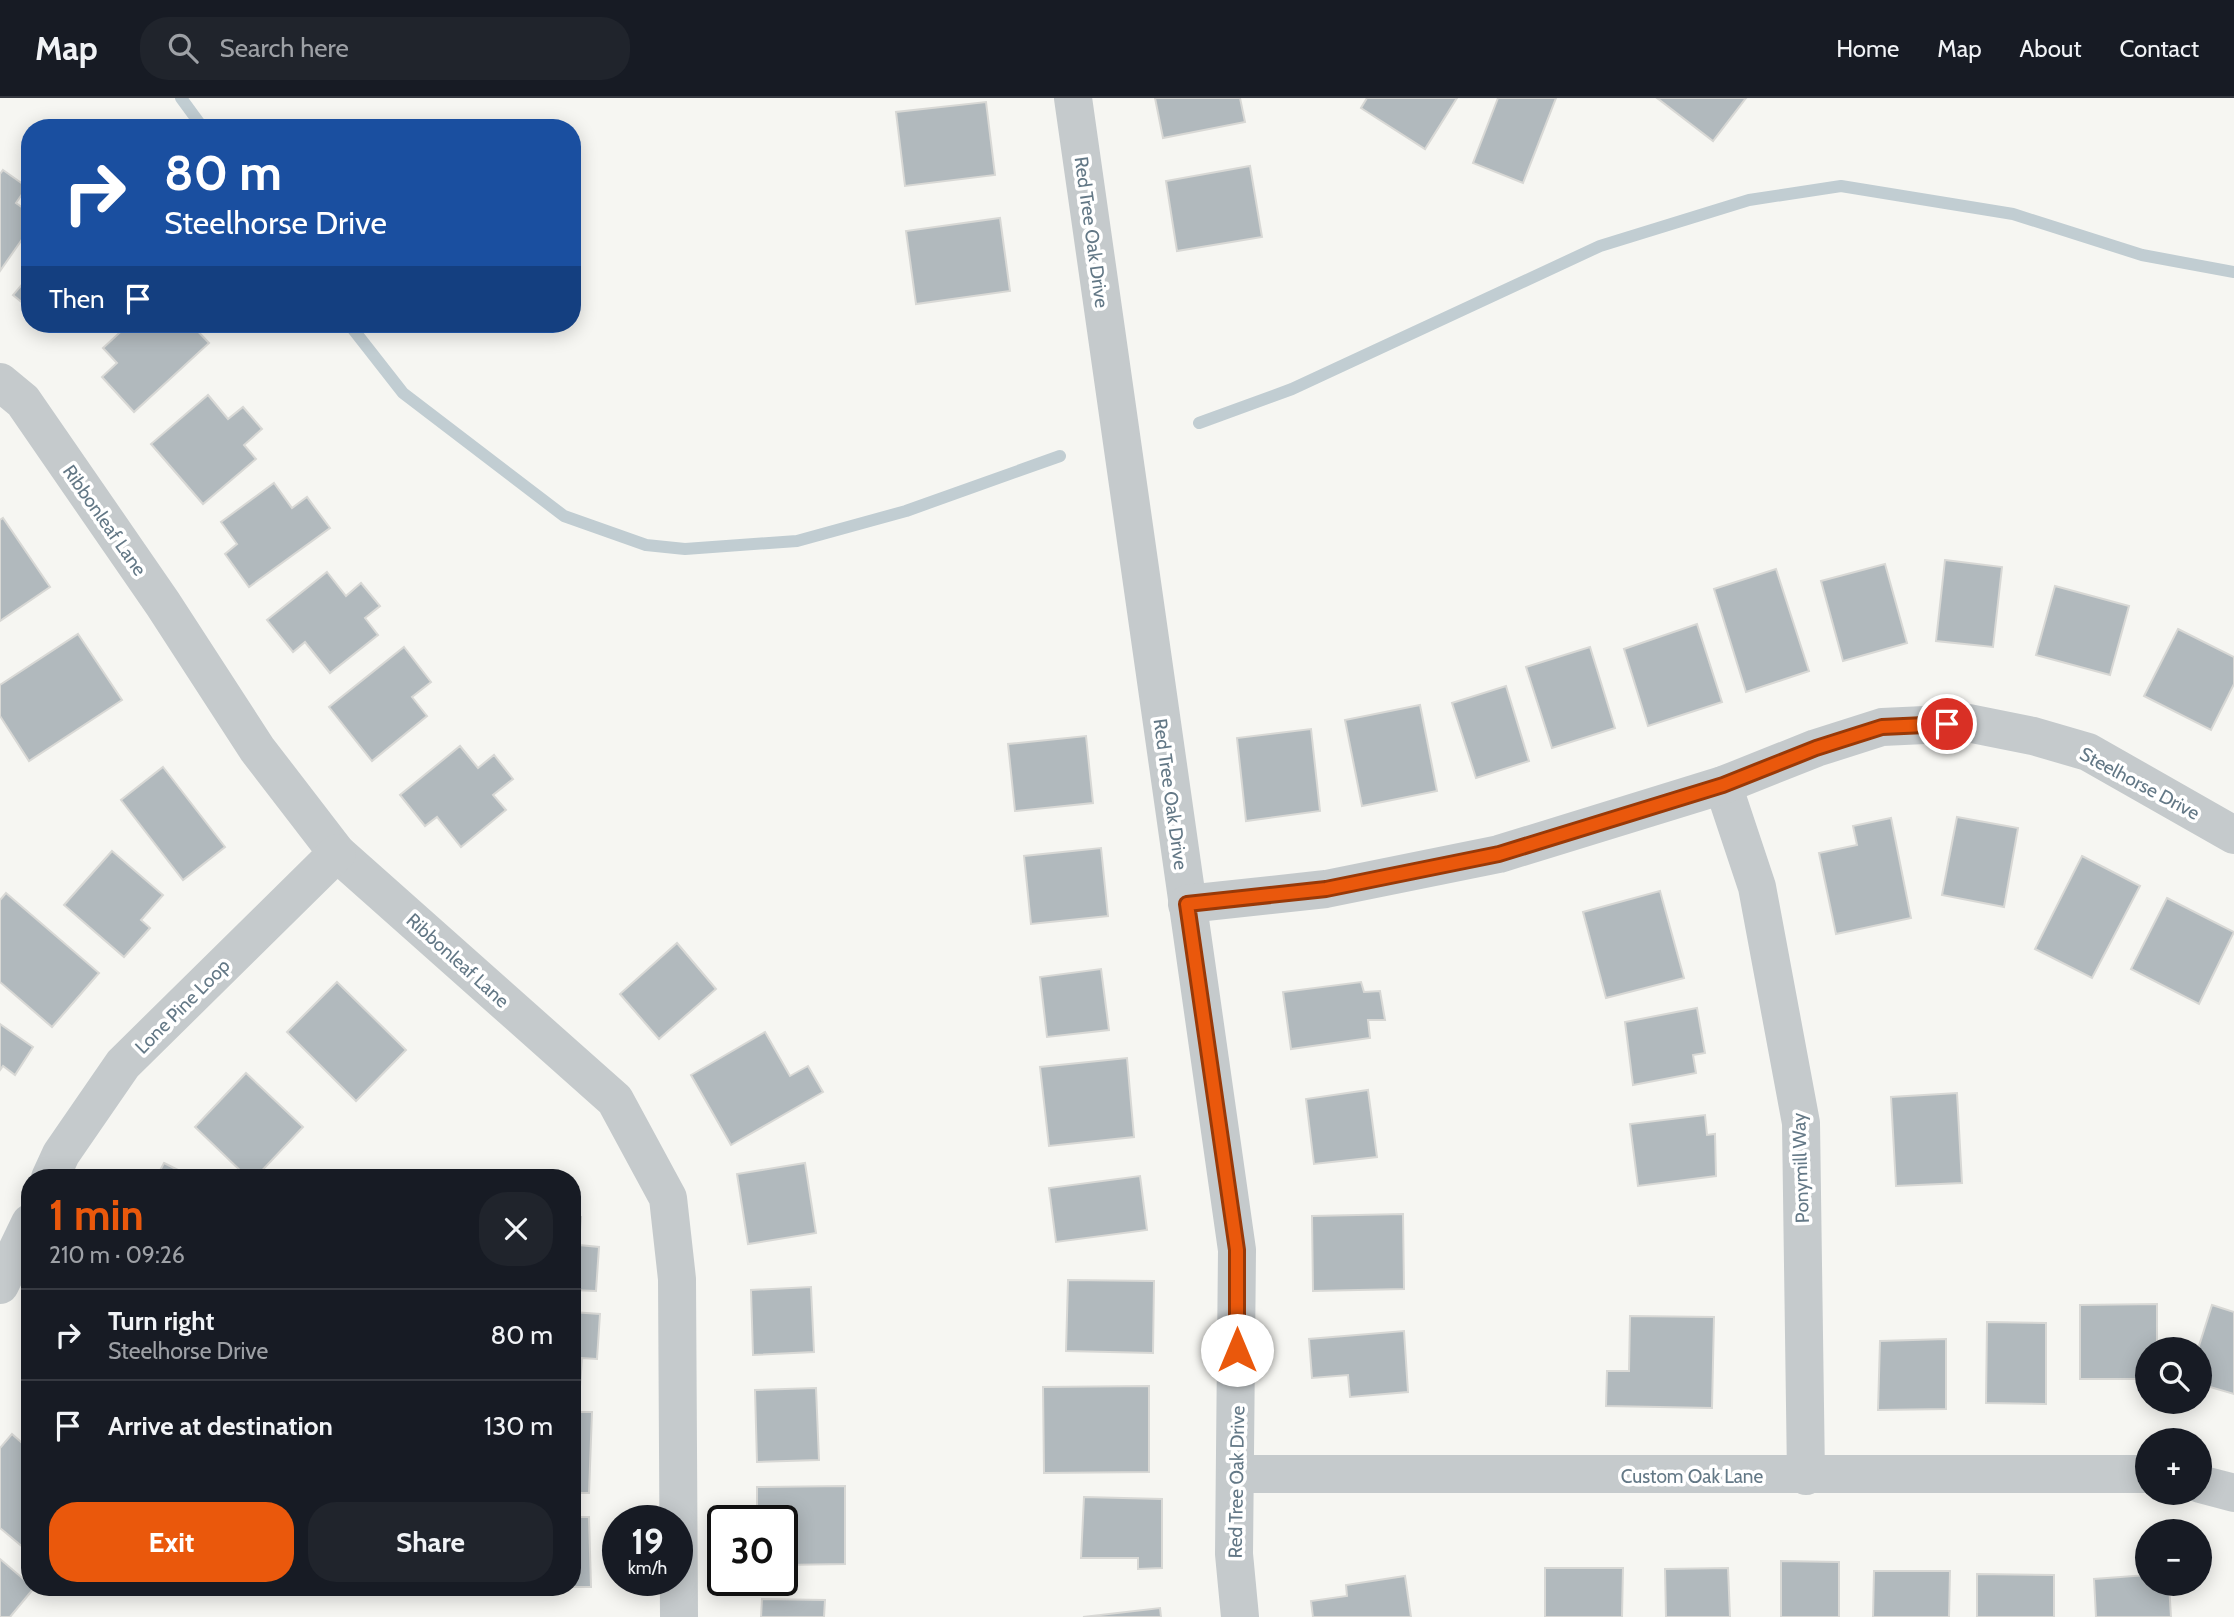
<!DOCTYPE html>
<html lang="en">
<head>
<meta charset="utf-8">
<style>
  body { margin:0; font-family:Cabin,sans-serif; background:#20242c; color:#f1f3f6; height:100vh; display:flex; flex-direction:column; font-size:26px; white-space:nowrap }
  * { box-sizing:border-box; margin:0 }
  p { font-size:23px; color:#9ea1a6 }
  .icon { flex:none; width:38px; height:38px; fill:none; stroke:currentColor; stroke-width:2; stroke-linecap:round; stroke-linejoin:round }
  .map { position:relative; flex:1; overflow:hidden }
  .drawer { position:absolute; left:21px; top:1071px; width:560px; height:427px; display:flex; flex-direction:column; background:#171b24; border-radius:28px; box-shadow:0 4px 18px #0003 }
  .drawer>* { flex:none }
  .guide { position:absolute; left:21px; top:21px; width:560px; height:214px; border-radius:28px; box-shadow:0 4px 18px #0003; background:#1a4fa0; color:#fff; overflow:hidden }
  .tools { position:absolute; left:2135px; top:1239px; display:grid; gap:14px }
  .tools a { display:grid; place-items:center; width:77px; height:77px; border-radius:50%; background:#171b24; box-shadow:0 4px 18px #0003; font-size:35px }
  .speed { position:absolute; left:602px; top:1407px; display:flex; gap:14px; font-size:35px; font-weight:700; text-align:center }
  .speed>* { display:grid; place-content:center; width:91px; height:91px; border-radius:50%; background:#171b24; box-shadow:0 4px 18px #0003; line-height:1 }
  .speed small { font-size:18px; font-weight:400 }
  .speed .limit { border:4px solid #111; border-radius:10px; background:#fff; color:#111 }
  .pin { position:absolute; display:grid; place-items:center; width:60px; height:60px; color:#fff; margin:-30px; border:4px solid #fff; border-radius:50%; box-shadow:0 2px 7px #0007 }
  .me { position:absolute; width:77px; margin:-38px; rotate:0deg; stroke-linejoin:round; filter:drop-shadow(0 0 5px #0008) }
  .turn { display:flex; align-items:center; gap:24px; height:147px; padding:0 28px; font-size:32px }
  .turn .icon { width:91px; height:91px; stroke-width:2.5 }
  .turn b { display:block; font-size:49px; line-height:60px }
  .then { display:flex; align-items:center; height:66px; padding:0 28px; background:#0003; gap:14px; font-size:26px }
  .round { display:grid; place-items:center; flex:none; width:74px; height:74px; border-radius:28px; background:#20242c }
  .overview { display:flex; align-items:center; justify-content:space-between; height:119px; padding:0 28px }
  h1 { font-size:42px; font-weight:700; line-height:52px; color:#ea580c }
  .primary-button { display:flex; gap:14px; margin-top:auto; padding:14px 28px }
  .primary-button a { flex:1; height:80px; border-radius:28px; background:#ea580c; color:#fff; font-size:28px; font-weight:700; line-height:80px; text-align:center }
  .primary-button a+a { background:#20242c; color:#f1f3f6 }
  ul { padding:0; list-style:none }
  li { display:flex; align-items:center; gap:21px; height:91px; padding:0 28px; border-top:2px solid #363941 }
  li div { flex:1 }
  li b { display:block; font-size:26px }
  li em { font-style:normal }
  header { display:flex; align-items:center; gap:42px; box-sizing:border-box; height:98px; padding:0 35px; background:#171b24; border-bottom:2px solid #363941 }
  header strong { font-size:33px }
  nav { display:flex; gap:38px; margin-inline-start:auto; font-size:24px }
  .search { width:490px; height:63px; background:#20242c; display:flex; align-items:center; gap:18px; box-sizing:border-box; padding:0 24px; border-radius:28px; color:#9ea1a6; font-size:26px }
  .map>svg:first-child { display:block }
</style>
</head>
<body>
<header>
<strong>Map</strong>
<div class="search"><svg class="icon" aria-label="search" viewBox="0 0 24 24"><circle cx="10" cy="10" r="6"/><path d="M15 15l6 6"/></svg>Search here</div>
<nav><a>Home</a><a>Map</a><a>About</a><a>Contact</a></nav>
</header>
<div class="map">
<svg width="2234" height="1519" viewBox="0 0 2234 1519">
  <rect width="100%" height="100%" fill="#f6f6f2"/>
  <g fill="none" stroke-linecap="round" stroke-linejoin="round">
    <g stroke="#c1cdd2" stroke-width="12">
      <path d="M181,0L203,30"/>
      <path d="M349,226L403,295L564,418L646,447L685,451L797,443L906,413L1060,358"/>
      <path d="M1199,325L1292,291L1600,148L1749,102L1841,88L2013,116L2142,157L2234,174"/>
    </g>
  </g>
  <g fill="#b1b9bd" stroke="#d8d8d5" stroke-width="2">
    <path d="M1155,0H1240L1245,24L1163,40Z"/>
    <path d="M1367,0H1457L1425,51L1361,10Z"/>
    <path d="M1498,0H1556L1523,85L1473,65Z"/>
    <path d="M1657,0H1746L1713,43Z"/>
    <path d="M986,4L995,77L905,88L896,14Z"/>
    <path d="M1250,68L1262,139L1177,153L1166,83Z"/>
    <path d="M3,72L27,89L16,105L30,115V130L0,173V76Z"/>
    <path d="M1000,120L1010,193L916,206L906,133Z"/>
    <path d="M30,177V211L13,197Z"/>
    <path d="M129,226H171L175,230L179,226H191L209,245L134,314L102,279L117,265L103,250Z"/>
    <path d="M208,297L228,321L243,309L262,331L244,347L256,361L203,406L151,346Z"/>
    <path d="M274,385L292,410L307,399L330,430L249,489L225,456L237,446L221,424Z"/>
    <path d="M3,420L50,489L0,523V422Z"/>
    <path d="M1945,462L2002,469L1993,549L1936,543Z"/>
    <path d="M1885,466L1907,545L1843,563L1821,483Z"/>
    <path d="M1776,471L1809,573L1746,594L1714,491Z"/>
    <path d="M327,474L346,498L361,485L380,508L365,520L378,537L330,575L305,544L293,554L267,522Z"/>
    <path d="M2055,488L2129,508L2110,577L2036,557Z"/>
    <path d="M1697,526L1722,604L1648,628L1624,551Z"/>
    <path d="M2178,531L2234,559V586L2211,632L2144,598Z"/>
    <path d="M78,536L122,602L29,663L0,618V587Z"/>
    <path d="M404,549L431,584L412,599L427,618L372,663L329,609Z"/>
    <path d="M1590,549L1615,630L1552,650L1526,569Z"/>
    <path d="M1506,588L1529,663L1476,680L1452,605Z"/>
    <path d="M1420,607L1437,693L1362,708L1345,622Z"/>
    <path d="M1311,631L1320,713L1246,723L1237,640Z"/>
    <path d="M1086,638L1093,705L1015,713L1008,646Z"/>
    <path d="M460,648L478,670L494,657L513,681L493,697L506,712L461,749L437,719L425,728L400,697Z"/>
    <path d="M163,669L225,749L183,782L121,702Z"/>
    <path d="M1957,719L2018,730L2004,809L1942,797Z"/>
    <path d="M1891,720L1911,820L1836,836L1819,755L1857,747L1853,728Z"/>
    <path d="M1101,750L1108,818L1031,826L1024,758Z"/>
    <path d="M112,753L163,797L141,822L150,830L124,859L64,807Z"/>
    <path d="M2082,758L2140,788L2092,880L2035,851Z"/>
    <path d="M1660,793L1684,880L1606,900L1583,814Z"/>
    <path d="M6,795L99,875L52,929L0,884V802Z"/>
    <path d="M2167,800L2234,834L2199,906L2131,871Z"/>
    <path d="M677,845L716,891L659,941L620,896Z"/>
    <path d="M1101,871L1109,932L1047,939L1040,879Z"/>
    <path d="M337,884L406,952L356,1003L287,934Z"/>
    <path d="M1361,884L1364,894L1380,893L1385,922H1368L1370,940L1291,951L1283,894Z"/>
    <path d="M1697,910L1705,955L1693,957L1696,975L1633,987L1625,924Z"/>
    <path d="M0,926L33,949L15,977L3,968L0,972Z"/>
    <path d="M765,934L790,978L808,968L823,994L731,1047L691,977Z"/>
    <path d="M1127,960L1134,1039L1049,1048L1040,969Z"/>
    <path d="M246,975L303,1029L255,1080H248L195,1029Z"/>
    <path d="M1368,992L1377,1059L1314,1066L1306,1001Z"/>
    <path d="M1957,995L1962,1085L1896,1088L1891,999Z"/>
    <path d="M1705,1017L1707,1037L1715,1036L1716,1078L1638,1088L1630,1026Z"/>
    <path d="M164,1065L194,1080H156Z"/>
    <path d="M805,1065L816,1135L748,1146L737,1076Z"/>
    <path d="M1140,1078L1147,1132L1056,1144L1049,1090Z"/>
    <path d="M1403,1116L1404,1191L1313,1193L1312,1118Z"/>
    <path d="M572,1119H581L579,1147L599,1149L596,1193L572,1192Z"/>
    <path d="M1068,1182L1154,1183L1153,1255L1066,1253Z"/>
    <path d="M811,1189L814,1254L753,1257L751,1192Z"/>
    <path d="M2157,1206V1251H2147V1281H2080V1207Z"/>
    <path d="M2212,1207L2234,1214V1296L2200,1286L2198,1251Z"/>
    <path d="M572,1214L600,1216L597,1261L582,1260L580,1289H572Z"/>
    <path d="M1630,1218L1714,1219L1712,1310L1606,1308L1607,1273H1629Z"/>
    <path d="M1987,1224L2046,1225V1306L1986,1305Z"/>
    <path d="M1404,1233L1408,1294L1350,1299L1348,1277L1312,1280L1309,1241Z"/>
    <path d="M1946,1241V1311L1878,1312L1880,1243Z"/>
    <path d="M1149,1288V1374L1044,1375L1043,1289Z"/>
    <path d="M816,1290L819,1362L757,1364L755,1292Z"/>
    <path d="M572,1314H592L589,1395H572Z"/>
    <path d="M12,1336L30,1352V1455L0,1430V1350Z"/>
    <path d="M845,1388V1466L782,1467V1423H757V1389Z"/>
    <path d="M1084,1399L1162,1401V1470L1138,1471V1460H1081Z"/>
    <path d="M572,1419H589L591,1489H572Z"/>
    <path d="M0,1461L34,1490L10,1519H0Z"/>
    <path d="M1781,1463L1839,1464V1519H1781Z"/>
    <path d="M1545,1470H1623L1622,1519H1545Z"/>
    <path d="M1728,1470L1730,1519H1666L1665,1471Z"/>
    <path d="M1874,1473H1950L1949,1519H1873Z"/>
    <path d="M1977,1476L2054,1477V1519H1977Z"/>
    <path d="M2147,1477V1486H2169L2171,1519H2096L2094,1481Z"/>
    <path d="M1405,1478L1411,1519H1313L1311,1503L1347,1498L1346,1487Z"/>
    <path d="M762,1501L825,1502L824,1519H761Z"/>
    <path d="M1160,1510L1161,1519H1083Z"/>
  </g>
  <g fill="none" stroke-linecap="round" stroke-linejoin="round">
    <g stroke="#c5cacc" stroke-width="38">
      <path d="M1073,0L1237,1152L1234,1456L1240,1519"/>
      <path d="M0,284L23,303L163,506L257,651L337,755L615,1002L668,1100L677,1181L679,1519"/>
      <path d="M1723,687L1757,789L1801,1025L1806,1378"/>
      <path d="M1187,806L1326,791L1499,756L1723,687L1816,650L1882,629L1968,625L2033,638L2088,654L2234,737"/>
      <path d="M50,1080L61,1056L123,966L337,755"/>
      <path d="M0,1187L30,1125"/>
      <path d="M1237,1376H2147"/>
      <path d="M2200,1386L2234,1395"/>
    </g>
  </g>
  <g fill="none" stroke-linecap="round" stroke-linejoin="round">
    <defs>
      <path id="route" d="M1237,1252V1152L1187,806L1326,791L1499,756L1723,687L1816,650L1882,629L1947,626"/>
    </defs>
    <use href="#route" stroke="#983908" stroke-width="18"/>
    <use href="#route" stroke="#ea580c" stroke-width="12"/>
  </g>
  <g text-anchor="middle" stroke-width="7" stroke-linejoin="round" paint-order="stroke">
    <g font-size="19" fill="#637886" stroke="#fff">
      <text transform="translate(1092 134) rotate(82)" y="7">Red Tree Oak Drive</text>
      <text transform="translate(105 422) rotate(55)" y="7">Ribbonleaf Lane</text>
      <text transform="translate(2140 685) rotate(28)" y="7">Steelhorse Drive</text>
      <text transform="translate(1171 696) rotate(82)" y="7">Red Tree Oak Drive</text>
      <text transform="translate(458 862) rotate(42)" y="7">Ribbonleaf Lane</text>
      <text transform="translate(182 908) rotate(-45)" y="7">Lone Pine Loop</text>
      <text transform="translate(1800 1070) rotate(-92)" y="7">Ponymill Way</text>
      <text x="1692" y="1385">Custom Oak Lane</text>
      <text transform="translate(1236 1384) rotate(-89)" y="7">Red Tree Oak Drive</text>
    </g>
  </g>
</svg>
<div class="tools">
<a><svg class="icon" aria-label="search" viewBox="0 0 24 24"><circle cx="10" cy="10" r="6"/><path d="M15 15l6 6"/></svg></a>
<a>+</a>
<a>−</a>
</div>
<div class="speed"><div>19<small>km/h</small></div><div class="limit">30</div></div>
<div class="pin" style="left:1947px;top:626px;background:#d93025"><svg class="icon" aria-label="arrive" viewBox="0 0 24 24"><path d="M6 21V4h12l-3 4 3 4H6"/></svg></div>
<svg class="me" style="left:1237px;top:1252px" viewBox="-20 -20 40 40"><circle r="19" fill="#fff"/><path d="M0-13L10 11 0 6-10 11z" fill="#ea580c"/></svg>
<div class="guide">
<div class="turn"><svg class="icon" aria-label="right" viewBox="0 0 24 24"><path d="M7 20v-9h11M14 6l5 5-5 5"/></svg><div><b>80 m</b>Steelhorse Drive</div></div>
<div class="then">Then<svg class="icon" aria-label="arrive" viewBox="0 0 24 24"><path d="M6 21V4h12l-3 4 3 4H6"/></svg></div>
</div>
<section class="drawer">
<div class="overview"><div><h1>1 min</h1><p>210 m · 09:26</p></div><a class="round"><svg class="icon" aria-label="close" viewBox="0 0 24 24"><path d="M6 6l12 12M18 6L6 18"/></svg></a></div>
<ul>
<li><svg class="icon" aria-label="right" viewBox="0 0 24 24"><path d="M7 20v-9h11M14 6l5 5-5 5"/></svg><div><b>Turn right</b><p>Steelhorse Drive</p></div><em>80 m</em></li>
<li><svg class="icon" aria-label="arrive" viewBox="0 0 24 24"><path d="M6 21V4h12l-3 4 3 4H6"/></svg><div><b>Arrive at destination</b></div><em>130 m</em></li>
</ul>
<div class="primary-button"><a>Exit</a><a>Share</a></div>
</section>
</div>
</body>
</html>
